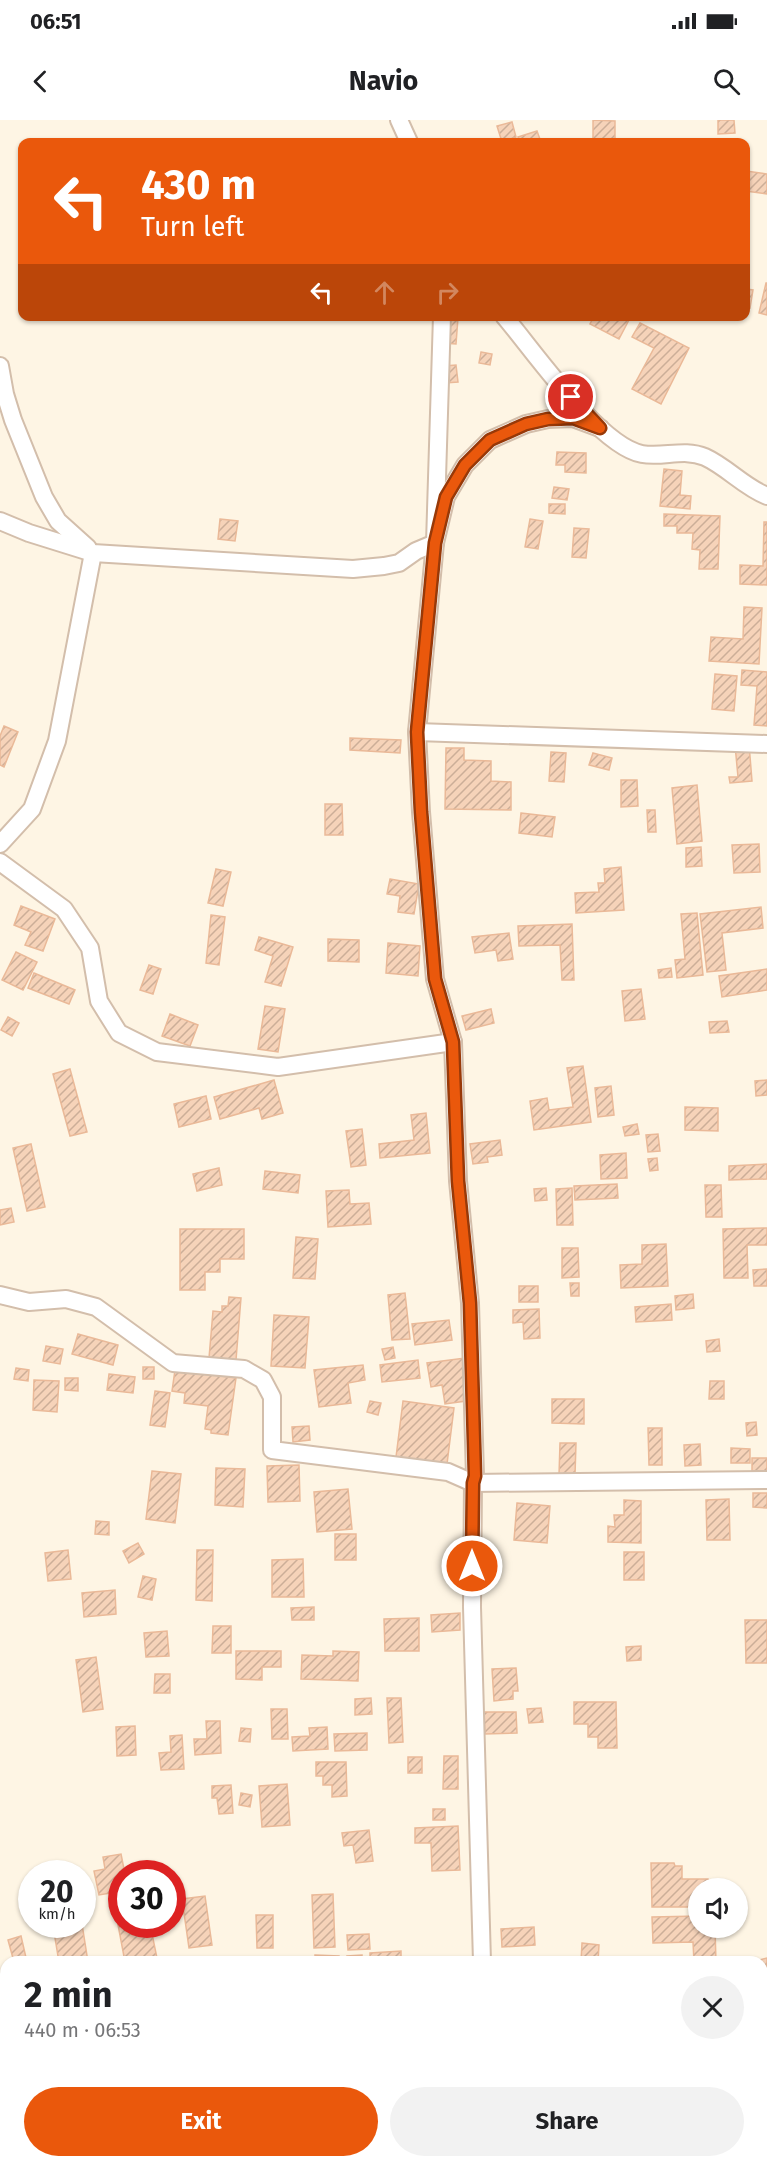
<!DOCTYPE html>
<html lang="en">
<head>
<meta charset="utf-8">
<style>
  body { margin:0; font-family:"Fira Sans",sans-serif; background:#f2f2f2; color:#202124; height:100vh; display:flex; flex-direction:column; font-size:22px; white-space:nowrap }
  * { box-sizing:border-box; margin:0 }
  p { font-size:20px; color:#757577 }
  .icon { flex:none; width:33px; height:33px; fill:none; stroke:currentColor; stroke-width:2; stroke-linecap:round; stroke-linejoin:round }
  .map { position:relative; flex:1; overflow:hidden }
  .side { position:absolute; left:0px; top:1836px; width:768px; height:212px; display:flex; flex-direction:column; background:#fff; border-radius:18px 18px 0 0; box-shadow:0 2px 4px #0004 }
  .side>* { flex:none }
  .hud { position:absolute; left:18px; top:18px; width:732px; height:183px; border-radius:12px; box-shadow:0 2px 4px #0004; background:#ea580c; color:#fff; overflow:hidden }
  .controls { position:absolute; left:688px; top:1758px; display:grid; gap:12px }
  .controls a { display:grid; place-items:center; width:60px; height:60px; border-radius:50%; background:#fff; box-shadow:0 2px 4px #0004; font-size:30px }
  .speed { position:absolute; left:18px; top:1740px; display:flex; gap:12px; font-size:30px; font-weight:700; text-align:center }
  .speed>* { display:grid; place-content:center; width:78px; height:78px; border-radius:50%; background:#fff; box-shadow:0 2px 4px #0004; line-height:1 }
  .speed small { font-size:15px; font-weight:400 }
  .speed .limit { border:9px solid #d22; background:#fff; color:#111 }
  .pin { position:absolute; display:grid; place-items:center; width:51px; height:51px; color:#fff; margin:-26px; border:3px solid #fff; border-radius:50%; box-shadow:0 2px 6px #0007 }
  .me { position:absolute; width:66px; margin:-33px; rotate:0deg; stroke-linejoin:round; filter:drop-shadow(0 0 4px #0008) }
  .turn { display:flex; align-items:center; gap:21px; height:126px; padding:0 24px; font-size:27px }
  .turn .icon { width:78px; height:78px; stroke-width:2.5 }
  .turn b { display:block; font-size:42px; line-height:51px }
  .lanes { display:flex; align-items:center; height:57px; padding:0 24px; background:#0003; justify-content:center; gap:30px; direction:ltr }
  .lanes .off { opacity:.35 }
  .round { display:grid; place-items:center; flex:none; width:63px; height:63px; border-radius:32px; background:#f2f2f2 }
  .head { display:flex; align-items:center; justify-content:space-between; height:102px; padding:0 24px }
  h1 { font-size:36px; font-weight:700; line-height:45px }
  .button { display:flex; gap:12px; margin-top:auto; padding:12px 24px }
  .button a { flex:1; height:69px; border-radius:36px; background:#ea580c; color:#fff; font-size:24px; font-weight:700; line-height:69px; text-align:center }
  .button a+a { background:#f2f2f2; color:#202124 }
  .status { display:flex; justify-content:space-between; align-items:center; height:42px; padding:0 30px; background:#fff; direction:ltr }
  .status svg { height:16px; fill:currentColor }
  header { display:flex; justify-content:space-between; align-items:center; height:78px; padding:0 24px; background:#fff; font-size:27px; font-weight:700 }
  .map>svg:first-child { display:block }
</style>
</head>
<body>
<div class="status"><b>06:51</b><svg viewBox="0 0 49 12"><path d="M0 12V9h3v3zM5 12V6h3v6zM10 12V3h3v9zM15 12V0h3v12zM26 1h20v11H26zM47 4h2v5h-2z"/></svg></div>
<header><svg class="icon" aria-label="back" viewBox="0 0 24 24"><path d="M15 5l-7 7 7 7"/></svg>Navio<svg class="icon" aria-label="search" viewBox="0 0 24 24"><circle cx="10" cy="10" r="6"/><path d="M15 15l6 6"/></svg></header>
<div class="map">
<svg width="767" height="2047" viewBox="0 0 767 2047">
  <defs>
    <pattern id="building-hatch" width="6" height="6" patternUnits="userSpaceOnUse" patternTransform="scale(1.5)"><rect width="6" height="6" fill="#f6d3b9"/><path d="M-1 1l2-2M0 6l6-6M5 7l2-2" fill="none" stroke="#ccae98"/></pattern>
  </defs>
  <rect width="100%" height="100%" fill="#fef5e4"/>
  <g fill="url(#building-hatch)" stroke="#eab998" stroke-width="1.5">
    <path d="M593,0L615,1V22H593Z"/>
    <path d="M718,0H734L735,13L718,14Z"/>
    <path d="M512,2L516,17L502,22L497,6Z"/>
    <path d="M537,11L541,22H520L518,17Z"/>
    <path d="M746,51L767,54V74L746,71Z"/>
    <path d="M766,163H767V195L759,193Z"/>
    <path d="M746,169L753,170L750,188L746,187Z"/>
    <path d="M594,196H631L619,219L590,204Z"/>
    <path d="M443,197L458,198L456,224L442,223Z"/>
    <path d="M640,203L689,228L661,284L632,269L654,228L632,217Z"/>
    <path d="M481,232L492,234L490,245L479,243Z"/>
    <path d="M456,245L458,262L445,263L444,246Z"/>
    <path d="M557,332L586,333V353L565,352V345H556Z"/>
    <path d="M664,349L682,351L680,375L691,376L690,389L660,386Z"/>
    <path d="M554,367L569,369L567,380L552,378Z"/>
    <path d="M549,384H565V394L549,393Z"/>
    <path d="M664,394L720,396L718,449H699L700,430L692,429L693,413H677V406H664Z"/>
    <path d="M220,399L238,401L235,421L218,419Z"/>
    <path d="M530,399L543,401L538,429L525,427Z"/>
    <path d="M764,402H767V465L740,464V445L763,446Z"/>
    <path d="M574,408L589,409L586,438L572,437Z"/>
    <path d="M744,487L762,488L759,544L709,541L711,517L743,519Z"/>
    <path d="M742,550L767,552V606L754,605L757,566L741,565Z"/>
    <path d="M715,554L737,556L734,591L712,589Z"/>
    <path d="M4,606L18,612L4,647L0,645V616Z"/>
    <path d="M350,618L401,620L400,633L350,630Z"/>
    <path d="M749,624L752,661L730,663L729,657H738L735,625Z"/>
    <path d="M446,628H464V640L491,641V661L511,662V690L445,689Z"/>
    <path d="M551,632L566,633L564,662L549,661Z"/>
    <path d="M593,633L612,638L609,650L589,645Z"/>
    <path d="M621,660H637L638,686L621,687Z"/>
    <path d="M697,665L702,721L677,724L672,668Z"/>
    <path d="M325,684H342L343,715H325Z"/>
    <path d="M647,690H655L656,712H648Z"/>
    <path d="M521,693L555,697L552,717L519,713Z"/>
    <path d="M759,724L760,752L734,753L732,725Z"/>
    <path d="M701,727L702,746L686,747V728Z"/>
    <path d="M621,747L624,790L576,793L575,773L599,772L598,763H605L604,749Z"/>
    <path d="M216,749L231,752L223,786L208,783Z"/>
    <path d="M390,759L419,764L414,794L398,792L400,776L387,774Z"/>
    <path d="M21,786L55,799L43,831L25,825L31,812L14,805Z"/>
    <path d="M761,787L763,808L722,813L726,850L707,852L700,794Z"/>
    <path d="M697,793L703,855L677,858L675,840L685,839L681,794Z"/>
    <path d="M211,795L225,797L219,845L206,843Z"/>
    <path d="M572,804L574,860H562L560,825L519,826L518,806Z"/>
    <path d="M509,813L513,839L498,841L496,830L475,833L472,817Z"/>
    <path d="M259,817L293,827L281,866L265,862L273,836L255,830Z"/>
    <path d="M328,819L359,820V842L328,841Z"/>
    <path d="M388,823L420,826L418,856L386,853Z"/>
    <path d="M16,832L37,842L23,870L2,860Z"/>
    <path d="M149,845L161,849L153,874L140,870Z"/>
    <path d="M671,848L672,857L659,858L658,850Z"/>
    <path d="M767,849V870L722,877L719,856Z"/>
    <path d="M34,853L75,870L69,884L28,868Z"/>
    <path d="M641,869L645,899L625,901L622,871Z"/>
    <path d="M265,886L285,889L278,932L258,929Z"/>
    <path d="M491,889L494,903L466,910L462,896Z"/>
    <path d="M170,894L198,905L190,926L162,916Z"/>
    <path d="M8,897L19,903L12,916L1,910Z"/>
    <path d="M727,901L729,912L710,913L709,902Z"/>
    <path d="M583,946L591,1002L534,1010L530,981L547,978L549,990L573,987L567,948Z"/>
    <path d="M70,949L87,1012L70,1016L53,954Z"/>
    <path d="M274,960L283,993L262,999L259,988L220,999L214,977Z"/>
    <path d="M767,960V975L756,976L755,961Z"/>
    <path d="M611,966L614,995L598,997L595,968Z"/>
    <path d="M206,976L211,999L179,1007L174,984Z"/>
    <path d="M685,987L718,988V1011L685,1010Z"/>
    <path d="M426,993L430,1033L380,1038L379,1024L414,1020L411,995Z"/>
    <path d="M637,1004L639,1014L625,1016L623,1007Z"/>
    <path d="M362,1009L366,1045L351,1047L346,1011Z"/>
    <path d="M658,1014L660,1031L648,1032L646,1015Z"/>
    <path d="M500,1020L502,1035L487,1037L488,1042L473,1044L470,1024Z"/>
    <path d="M31,1024L45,1087L27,1091L13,1028Z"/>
    <path d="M626,1033L627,1058L601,1059L600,1035Z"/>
    <path d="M657,1038L658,1050L650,1051L648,1039Z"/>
    <path d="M767,1044V1059L729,1060V1046Z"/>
    <path d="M219,1048L222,1065L197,1071L193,1054Z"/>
    <path d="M265,1051L300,1055L298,1073L263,1069Z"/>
    <path d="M617,1064L618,1078L575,1080L574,1066Z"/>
    <path d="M705,1065H721L722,1097H706Z"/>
    <path d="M546,1068L547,1080L535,1081L534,1069Z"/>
    <path d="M572,1068L573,1105H557L556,1069Z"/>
    <path d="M349,1070L350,1084L369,1083L371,1104L328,1107L326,1071Z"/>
    <path d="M11,1088L14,1102L0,1105V1090Z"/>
    <path d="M767,1108V1125H747L748,1158H724L723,1109Z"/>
    <path d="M180,1109H244V1139H220V1152H205V1170H180Z"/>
    <path d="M296,1117L318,1119L315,1159L293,1158Z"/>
    <path d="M666,1124L668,1166L621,1168L620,1145L642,1144V1125Z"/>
    <path d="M562,1128H578L579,1157L562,1158Z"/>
    <path d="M767,1149V1166H754L753,1150Z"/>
    <path d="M570,1163H579V1176H571Z"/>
    <rect x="519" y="1166" width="19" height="16"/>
    <path d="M405,1173L410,1219L392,1220L388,1175Z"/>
    <path d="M693,1174L694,1188L676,1190L675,1176Z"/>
    <path d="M229,1177L241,1178L236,1240L209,1238L213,1191L222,1192V1186H228Z"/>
    <path d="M671,1184L672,1200L636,1202L635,1187Z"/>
    <path d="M539,1189L540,1218L524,1219L523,1202L513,1203V1190Z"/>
    <path d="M274,1195L309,1197L305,1248L271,1246Z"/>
    <path d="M449,1200L452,1220L415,1225L412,1204Z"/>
    <path d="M78,1214L118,1225L113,1245L72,1234Z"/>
    <path d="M719,1219L720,1231L707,1232L706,1221Z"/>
    <path d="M46,1226L63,1229L60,1244L43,1241Z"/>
    <path d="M393,1227L395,1238L385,1240L382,1229Z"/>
    <path d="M465,1238L468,1262L464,1263L466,1281L445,1284L442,1265L431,1267L427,1243Z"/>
    <path d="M418,1240L420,1258L382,1262L380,1245Z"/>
    <path d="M363,1245L365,1260L348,1263L351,1283L319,1287L314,1250Z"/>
    <rect x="143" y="1247" width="11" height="12"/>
    <path d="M16,1248L29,1250L28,1261L14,1259Z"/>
    <path d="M175,1250L236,1258L228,1315L211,1313V1310L205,1309L208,1286L184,1283L185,1273L172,1271Z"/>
    <path d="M109,1254L135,1257L133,1273L107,1270Z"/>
    <path d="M65,1258H78V1271L65,1270Z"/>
    <path d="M34,1260L59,1261L57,1292L33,1290Z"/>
    <path d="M710,1261H724V1279H709Z"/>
    <path d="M155,1271L170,1273L165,1307L150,1305Z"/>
    <path d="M552,1279H584V1304L552,1303Z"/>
    <path d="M370,1281L381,1283L378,1295L367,1292Z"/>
    <path d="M403,1281L454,1288L447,1344L396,1337Z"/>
    <path d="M756,1302L757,1315L747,1316L746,1303Z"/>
    <path d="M309,1306L310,1320L293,1322L292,1307Z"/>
    <path d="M648,1308H662V1345H649Z"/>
    <path d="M560,1323H576L575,1355H559Z"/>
    <path d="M700,1324L701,1345L685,1346L684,1325Z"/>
    <path d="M731,1328L750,1329V1343H731Z"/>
    <rect x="752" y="1338" width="15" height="13"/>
    <path d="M299,1345L300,1381L268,1382L267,1346Z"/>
    <path d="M216,1348L245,1349L243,1387L215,1385Z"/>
    <path d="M152,1351L181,1354L175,1403L146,1399Z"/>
    <path d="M348,1369L352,1409L317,1412L314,1372Z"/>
    <path d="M753,1373H767V1388L753,1387Z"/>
    <path d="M729,1379L730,1420H707L706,1380Z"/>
    <path d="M624,1380L641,1381V1423L608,1422V1406L615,1407L614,1395H624Z"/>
    <path d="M517,1383L550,1386L547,1423L514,1420Z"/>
    <path d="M96,1401L109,1402V1415L95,1414Z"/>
    <rect x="335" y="1414" width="21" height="26"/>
    <path d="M138,1423L144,1434L129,1443L123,1431Z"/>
    <path d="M68,1430L71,1459L48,1461L45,1433Z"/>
    <path d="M197,1430H213L212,1481L196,1480Z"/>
    <rect x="624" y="1432" width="20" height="28"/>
    <path d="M303,1439L304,1477H272V1440Z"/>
    <path d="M143,1456L156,1459L152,1480L138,1477Z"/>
    <path d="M115,1470L116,1494L84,1497L82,1473Z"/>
    <path d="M314,1487V1500H292L291,1488Z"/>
    <path d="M460,1493V1510L432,1512L431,1495Z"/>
    <path d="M419,1498V1531H385L384,1499Z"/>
    <path d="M745,1500H767V1543H746Z"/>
    <path d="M213,1506H231V1533H212Z"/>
    <path d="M167,1511L169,1536L146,1537L144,1513Z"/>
    <path d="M641,1526V1540L627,1541L626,1527Z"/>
    <path d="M236,1531H281V1547H262V1560L236,1559Z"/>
    <path d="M333,1531L359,1532L358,1561L301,1559L302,1535L333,1536Z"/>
    <path d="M96,1537L103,1589L83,1592L76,1540Z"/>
    <path d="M516,1548L518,1571H513V1579L494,1581L492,1549Z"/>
    <path d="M155,1554H170V1573H154Z"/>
    <path d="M371,1578L372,1594L355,1595V1579Z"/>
    <path d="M387,1578H401L403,1622L389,1623Z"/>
    <path d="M574,1582H616L617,1628H598V1617H588V1604H574Z"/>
    <path d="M541,1588L543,1602L529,1603L527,1589Z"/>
    <path d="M271,1589H287L288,1619H272Z"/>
    <path d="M484,1592H516L517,1613L485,1614Z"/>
    <path d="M206,1601H220L221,1633L195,1635L194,1619H207Z"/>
    <path d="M135,1606L136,1635L117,1636L116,1607Z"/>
    <path d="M327,1607L328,1629L293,1631L292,1617L310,1616L309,1608Z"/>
    <path d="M241,1608L251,1609L250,1622L239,1621Z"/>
    <path d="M367,1613V1630L335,1631L334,1614Z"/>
    <path d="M182,1615L184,1649L161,1650L159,1633L171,1632L170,1616Z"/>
    <path d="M444,1636H458V1669H443Z"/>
    <rect x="408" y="1637" width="14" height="16"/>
    <path d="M316,1642H346L347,1676L332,1677V1665H323V1656H316Z"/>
    <path d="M287,1664L290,1705L262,1707L259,1666Z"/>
    <path d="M231,1665L233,1693L219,1694L217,1678H212V1666Z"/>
    <path d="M241,1673L252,1675L250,1687L239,1685Z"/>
    <rect x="433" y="1689" width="12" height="11"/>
    <path d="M458,1706L460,1750L432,1751L431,1723H415V1708Z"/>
    <path d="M369,1710L373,1741L356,1743L353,1725L344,1726L342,1713Z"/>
    <path d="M121,1734L125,1754H122V1771L99,1775L94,1751L105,1749L103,1737Z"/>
    <path d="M62,1742L65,1754H35L34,1749Z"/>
    <path d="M651,1743H674L675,1746H682V1759H708L709,1768H699V1787H652Z"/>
    <path d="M333,1774L335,1827L314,1828L312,1775Z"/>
    <path d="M205,1776L212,1825L189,1828L182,1779Z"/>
    <path d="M122,1788V1804H150L157,1838L125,1842L115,1789Z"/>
    <path d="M256,1795H273V1828H257Z"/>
    <path d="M699,1796V1808H715L716,1842H694L693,1822L653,1823L652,1797Z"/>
    <path d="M61,1804H82L88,1842H59L53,1806Z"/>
    <path d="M534,1807L535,1825L502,1827L501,1809Z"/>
    <path d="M369,1814L370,1829L348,1830L347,1815Z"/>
    <path d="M21,1816L27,1842H14L8,1820Z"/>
    <path d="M582,1823L599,1825L598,1842H581Z"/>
    <path d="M401,1831V1842H370V1833Z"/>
    <path d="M315,1835L339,1836V1842H315Z"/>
    <path d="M362,1835V1842H348L347,1836Z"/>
    <path d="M767,1838V1856L762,1858V1842H752Z"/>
    <path d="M767,1886V1910L762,1911V1887Z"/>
    <path d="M767,1912V1943L762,1945V1914Z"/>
    <path d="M6,1954V1975H4L0,1955Z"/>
    <path d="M57,2042H73L75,2047H58Z"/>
    <path d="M149,2042H167L168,2047H142L149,2045Z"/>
  </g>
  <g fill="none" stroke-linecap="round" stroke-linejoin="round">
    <defs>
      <g id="street">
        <path d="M399,0L409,22"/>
        <path d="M442,196L435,423L417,612L421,692L435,859L453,922L458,1061L470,1183L475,1356L473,1363L472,1487L482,1842"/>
        <path d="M504,196C533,230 599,326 642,334C663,338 684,328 705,337C727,347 744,367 767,376"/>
        <path d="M0,246L5,274L13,300L44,377L58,401L88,428"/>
        <path d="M0,401L29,413L93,433L353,449L384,446L399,443L416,431L435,423L446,377L465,345L490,320L526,304L548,299L573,298L600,308"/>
        <path d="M417,612L767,624"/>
        <path d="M0,724L32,689L57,621L93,433"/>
        <path d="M0,742L64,789L90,828L99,881L119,913L157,932L278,947L453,922"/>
        <path d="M0,1175L29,1182L66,1179L96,1187L173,1243L244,1249L263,1260L272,1277V1330L448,1352L473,1363L767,1360"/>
        <path d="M762,2023L767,2021"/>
        <path d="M470,2047L472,2042"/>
        <path d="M719,2047L727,2042"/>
      </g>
    </defs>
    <use href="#street" stroke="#d3beab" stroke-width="20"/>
    <use href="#street" stroke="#fff" stroke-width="16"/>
  </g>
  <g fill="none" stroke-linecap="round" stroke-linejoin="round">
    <defs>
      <path id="route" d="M472,1446L473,1363L475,1356L470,1183L458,1061L453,922L435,859L421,692L417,612L435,423L446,377L465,345L490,320L526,304L548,299L573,298L600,308L571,277"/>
    </defs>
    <use href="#route" stroke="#983908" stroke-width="15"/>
    <use href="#route" stroke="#ea580c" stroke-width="10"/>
  </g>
</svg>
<div class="controls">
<a><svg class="icon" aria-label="sound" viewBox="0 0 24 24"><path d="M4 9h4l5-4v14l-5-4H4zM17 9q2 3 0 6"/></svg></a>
</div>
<div class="speed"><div>20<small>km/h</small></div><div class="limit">30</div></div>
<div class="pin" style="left:571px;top:277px;background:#d93025"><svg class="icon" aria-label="arrive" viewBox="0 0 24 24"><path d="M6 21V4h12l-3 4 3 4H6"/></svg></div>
<svg class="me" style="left:472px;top:1446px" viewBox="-20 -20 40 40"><circle r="17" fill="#ea580c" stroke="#fff" stroke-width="3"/><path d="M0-11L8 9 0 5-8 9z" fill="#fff"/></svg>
<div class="hud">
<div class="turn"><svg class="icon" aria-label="left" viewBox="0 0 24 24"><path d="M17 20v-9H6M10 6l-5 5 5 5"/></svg><div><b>430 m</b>Turn left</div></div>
<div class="lanes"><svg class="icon" aria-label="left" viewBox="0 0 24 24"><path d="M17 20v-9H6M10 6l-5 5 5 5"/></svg><svg class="icon off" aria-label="ahead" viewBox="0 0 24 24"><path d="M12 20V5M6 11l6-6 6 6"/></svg><svg class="icon off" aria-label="right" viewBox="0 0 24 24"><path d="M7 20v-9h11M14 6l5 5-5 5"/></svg></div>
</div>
<section class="side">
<div class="head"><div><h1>2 min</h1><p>440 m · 06:53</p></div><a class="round"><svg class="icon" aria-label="close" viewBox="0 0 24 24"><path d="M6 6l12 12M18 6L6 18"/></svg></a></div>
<div class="button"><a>Exit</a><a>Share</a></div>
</section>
</div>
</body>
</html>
